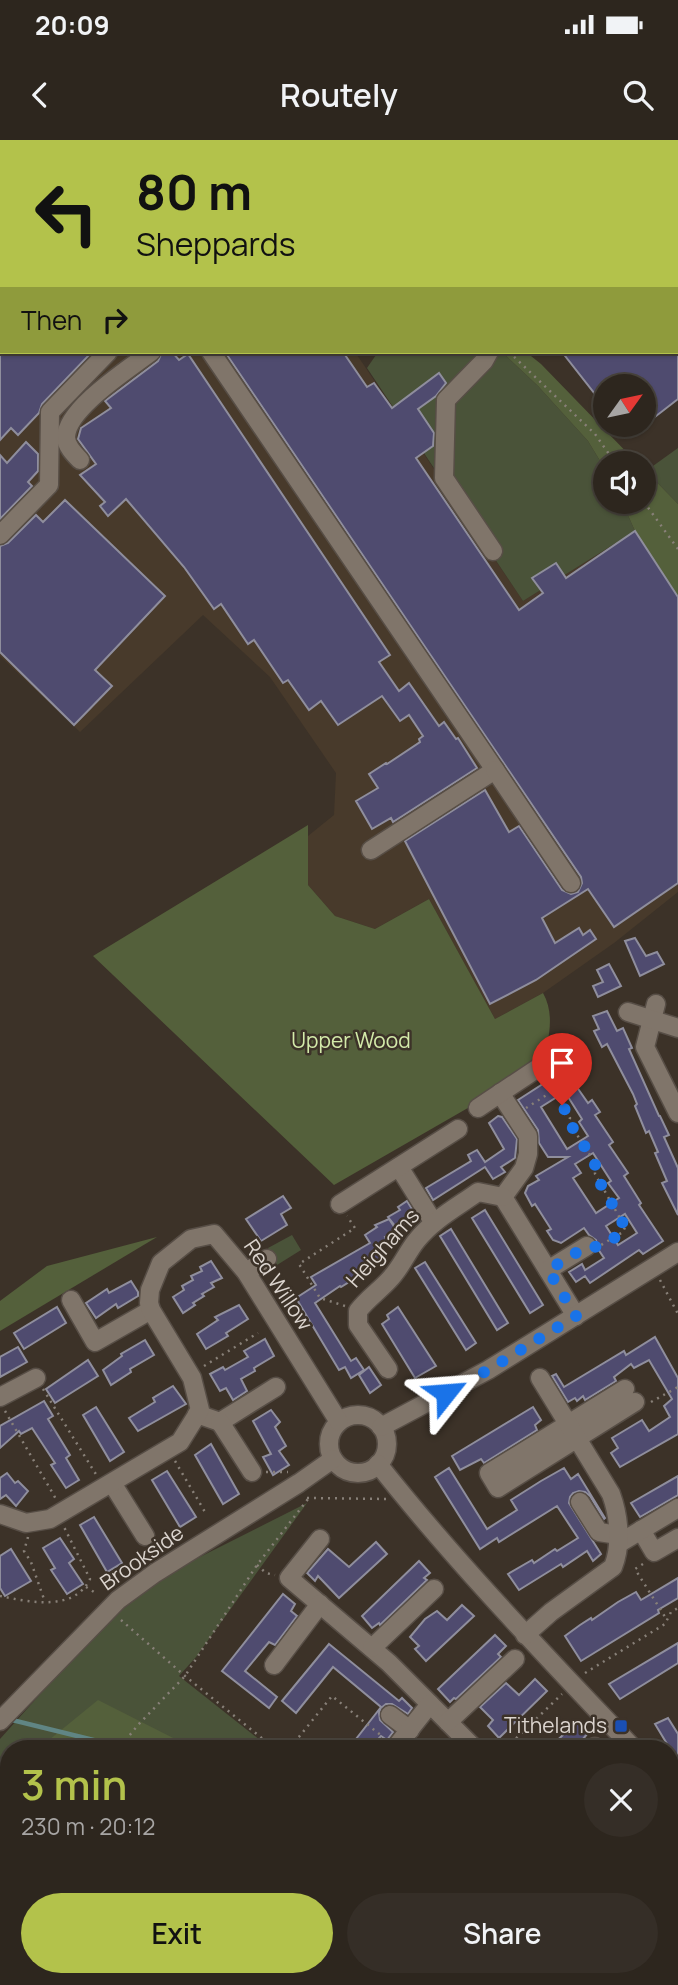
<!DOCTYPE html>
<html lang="en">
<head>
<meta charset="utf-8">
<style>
  body { margin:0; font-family:Manrope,sans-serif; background:#352e27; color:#f1f3f6; height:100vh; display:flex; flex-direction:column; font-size:26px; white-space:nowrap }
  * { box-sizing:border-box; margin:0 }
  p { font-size:23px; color:#a7a5a4 }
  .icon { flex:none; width:38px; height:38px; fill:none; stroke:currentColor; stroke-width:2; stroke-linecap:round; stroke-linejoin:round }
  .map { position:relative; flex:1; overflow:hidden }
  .details { position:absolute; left:0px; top:1600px; width:679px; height:247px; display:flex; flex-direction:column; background:#2d261e; border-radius:28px 28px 0 0; box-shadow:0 2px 5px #0004,0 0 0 2px #48433c }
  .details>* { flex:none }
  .guide { position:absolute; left:0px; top:0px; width:679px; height:214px; box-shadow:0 2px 5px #0004,0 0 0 2px #48433c; background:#b3c24b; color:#111; overflow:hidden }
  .needle { width:46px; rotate:57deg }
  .tools { position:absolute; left:593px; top:234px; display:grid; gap:14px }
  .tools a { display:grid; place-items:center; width:63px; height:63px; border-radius:50%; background:#2d261e; box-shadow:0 2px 5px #0004,0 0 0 2px #48433c; font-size:35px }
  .pin { position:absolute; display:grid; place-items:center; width:60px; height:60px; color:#fff; margin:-72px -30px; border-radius:50% 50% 50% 0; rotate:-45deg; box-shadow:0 0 7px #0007 }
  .pin .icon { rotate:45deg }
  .me { position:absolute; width:77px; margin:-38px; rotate:62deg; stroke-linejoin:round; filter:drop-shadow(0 0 5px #0008) }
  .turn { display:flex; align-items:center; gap:24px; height:147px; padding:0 21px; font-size:32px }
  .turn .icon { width:91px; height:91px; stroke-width:2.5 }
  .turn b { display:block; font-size:49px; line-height:60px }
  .then { display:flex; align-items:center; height:66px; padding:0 21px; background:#0003; gap:14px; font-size:26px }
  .round { display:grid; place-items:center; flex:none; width:74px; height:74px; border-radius:37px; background:#352e27 }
  .summary { display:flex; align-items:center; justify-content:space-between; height:119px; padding:0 21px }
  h1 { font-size:42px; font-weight:600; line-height:52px; color:#b3c24b }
  .primary-button { display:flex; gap:14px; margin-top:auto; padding:14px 21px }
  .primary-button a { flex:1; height:80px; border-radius:42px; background:#b3c24b; color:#111; font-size:28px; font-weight:600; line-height:80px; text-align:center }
  .primary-button a+a { background:#352e27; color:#f1f3f6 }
  .status { display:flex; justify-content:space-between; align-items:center; height:49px; padding:0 35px; background:#2d261e; direction:ltr }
  .status svg { height:19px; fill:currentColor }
  header { display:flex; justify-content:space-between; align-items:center; height:91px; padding:0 21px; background:#2d261e; font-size:32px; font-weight:600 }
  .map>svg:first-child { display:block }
</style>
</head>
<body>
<div class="status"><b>20:09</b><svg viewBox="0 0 49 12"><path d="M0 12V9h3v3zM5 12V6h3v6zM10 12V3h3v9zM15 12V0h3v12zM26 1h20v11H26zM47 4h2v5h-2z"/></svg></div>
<header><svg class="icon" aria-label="back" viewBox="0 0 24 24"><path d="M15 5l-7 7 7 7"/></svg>Routely<svg class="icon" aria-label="search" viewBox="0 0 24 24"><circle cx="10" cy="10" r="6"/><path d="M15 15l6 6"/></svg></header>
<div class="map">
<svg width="678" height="1845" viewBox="0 0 678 1845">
  <rect width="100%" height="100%" fill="#3c3228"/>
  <path fill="#483a2b" d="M2,94V212H355L523,461L635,391L678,466V752L614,803L543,853L495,879L429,759L375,789L335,776L308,745V696L334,675L336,633L270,537L203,475L80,592L0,516V95Z"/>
  <g fill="#4a5339">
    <path d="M378,212H502L538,246L588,301L605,329L606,362H622L635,391L523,461L367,228Z"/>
    <path d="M678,308V364L646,331Z"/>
    <path d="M292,1095L301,1110L277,1125L268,1108Z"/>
    <path d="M307,1363L196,1517L179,1536L270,1608H198L183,1603L49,1600L50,1608H9V1712L0,1699V1599L104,1483L178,1428Z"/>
    <path d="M0,1745H9V1823L0,1826Z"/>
    <path d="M231,1838H474L482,1845H241Z"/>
  </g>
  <g fill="#54603b">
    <path d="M502,212H526L541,224L638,324H606L605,329L588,301L538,246Z"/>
    <path d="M644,329L678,364V466L635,391L622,362H644Z"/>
    <path d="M308,685V745L335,776L375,789L429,759L495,879L543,853C556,876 548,903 541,926L334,1045L93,816Z"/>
    <path d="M157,1097L0,1191V1161L47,1126Z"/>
    <path d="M98,1560L183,1603L198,1608H50L49,1600Z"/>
  </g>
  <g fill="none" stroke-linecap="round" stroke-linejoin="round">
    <g stroke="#608584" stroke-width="4.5">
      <path d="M8,1579L126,1608"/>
      <path d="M508,1838L517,1845"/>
    </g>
  </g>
  <g fill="#4f4b6f" stroke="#8f8e9d" stroke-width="2" fill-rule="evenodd">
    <path d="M0,212H92L42,264L39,273L18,295L11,288L0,300Z"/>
    <path d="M162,212H172L179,220L188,214L390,515L379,522L399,551L409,543L439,586L444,582L456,599L458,598L477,628L393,682L391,678L372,689L356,661L378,648L369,634L386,623L387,624L420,602L419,599L423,596L409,575L400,581L382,556L338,585L321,561L309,570L288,540L283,543L254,500L248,504L221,464L214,469L184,427L126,359L108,376L100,366L105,362L80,335L96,324L78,299L81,288L111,268L105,261L158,221Z"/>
    <path d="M225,212H343L367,247L374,243L392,268L439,233L446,243L436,256L418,269L434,293L433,306L416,318L519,470L543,453L532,438L556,423L566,438L635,391L678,457V743L614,787L588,749L542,778L555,803L579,788L583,795L590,790L596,799L536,840L490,864L405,701L485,650L509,692L519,686L562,750L571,754L578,752L582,743L581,737Z"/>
    <path d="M562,212H678V259L651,280L644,272V247H606V268Z"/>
    <path d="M26,302L38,314V331L28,342L32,346L0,379V315L7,323Z"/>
    <path d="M65,360L165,456L95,530L112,546L74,585L0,512V406L8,403L36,375L43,382Z"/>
    <path d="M635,798L646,816L657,812L664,824L640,836L625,801Z"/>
    <path d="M609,824L621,846L598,857L593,846L603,842L597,830Z"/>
    <path d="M607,871L617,891L623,888L632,908L629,909L659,976H660L669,995L664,997L678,1028V1075L662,1043L667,1041L655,1013L658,1012L649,991L646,993L635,966L637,964L633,954L607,904L602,907L594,891L599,889L593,876Z"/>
    <path d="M574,928L582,939L574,943L588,963L592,960L600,972L595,975L613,1002L609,1005L628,1033L624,1036L641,1063L639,1065L663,1101L643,1114L639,1110L590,1143L585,1136L576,1142L569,1132L582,1124L585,1130L604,1118L598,1109L596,1100L589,1095L584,1088L561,1103L553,1100L547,1091L551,1089L535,1064L532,1066L525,1053L528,1046L539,1040L536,1036L568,1017H548L539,1003L538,990L518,960L566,929L568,931ZM565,952L582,979L579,982L588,996L567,1009L541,967ZM593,1013L611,1041L608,1043L619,1058L596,1073L573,1038L581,1033L575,1024ZM625,1074L637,1093L618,1105L606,1086Z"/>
    <path d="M498,976L502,977L517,999L515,1018L501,1027L505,1032L493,1039L485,1027L433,1060L426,1048L471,1021L468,1015L477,1010L485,1022L504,1009L489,983Z"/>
    <path d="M283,1056L291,1068L281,1074L287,1085L261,1101L246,1079Z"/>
    <path d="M407,1061L415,1074L406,1078L408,1082L396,1087L388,1077L400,1070L398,1067Z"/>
    <path d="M485,1070L543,1165L530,1173L472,1078Z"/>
    <path d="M389,1079L397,1091L385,1097L387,1101L375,1109L383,1121L341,1147L340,1146L315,1163L351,1221L356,1218L364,1230L351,1238L345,1227L339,1230L296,1158L316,1145L311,1137L370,1103L365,1095L377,1087L375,1085Z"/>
    <path d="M451,1089L508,1183L497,1190L440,1096Z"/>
    <path d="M211,1121L222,1138L211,1143L214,1147L202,1154L204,1156L193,1163L195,1165L183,1173L173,1157L184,1150L182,1146L193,1140L191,1136L202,1131L200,1127Z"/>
    <path d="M425,1122L476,1203L466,1210L415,1128Z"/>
    <path d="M131,1141L138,1152V1156L118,1168L116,1164L96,1178L86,1163L107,1149L109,1153Z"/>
    <path d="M239,1165L248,1179L226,1193L228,1196L206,1209L197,1194L218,1180L215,1177Z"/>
    <path d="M57,1167L66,1183L24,1209L14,1193Z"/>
    <path d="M398,1167L436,1226L415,1238L382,1184L389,1179L387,1175Z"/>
    <path d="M655,1197L678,1238V1294L620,1327L611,1313L618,1308L612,1298L642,1280L649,1291L670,1277L664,1266L672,1259L649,1220L634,1228L631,1224L614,1237L616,1241L585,1260L583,1256L577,1261L575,1258L568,1262L552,1236L556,1234L564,1247L624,1211L626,1215Z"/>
    <path d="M265,1199L274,1216L254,1228L255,1231L241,1239L247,1251L233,1260L226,1248L220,1251L210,1234L223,1227L225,1230L248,1217L244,1211Z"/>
    <path d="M145,1200L154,1215L130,1229L131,1232L111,1245L103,1230L122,1216L121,1214Z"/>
    <path d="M18,1207L27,1222L0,1237V1217Z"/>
    <path d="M88,1220L98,1236L55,1263L46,1249Z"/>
    <path d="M369,1227L381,1245L370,1253L359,1235Z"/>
    <path d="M173,1246L186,1264L138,1291L129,1278L155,1262L153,1258Z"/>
    <path d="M44,1261L53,1276L48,1279L70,1315L66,1318L79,1340L66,1348L51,1325L55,1323L32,1288L21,1294L19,1291L0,1308V1286Z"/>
    <path d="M96,1267L124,1312L110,1321L83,1275Z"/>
    <path d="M533,1267L541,1280L535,1285L537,1290L484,1323L481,1319L460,1330L452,1316Z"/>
    <path d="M271,1270L280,1282L275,1287L286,1306L279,1311L289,1325L273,1335L263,1317L271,1314L253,1281Z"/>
    <path d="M211,1304L239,1354L223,1364L195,1315Z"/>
    <path d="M449,1328L487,1389L517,1370L511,1360L541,1341L564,1328L571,1339L578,1334L605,1378L604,1379L590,1356L585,1352L579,1351L573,1353L570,1357L569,1363L601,1414L593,1421L587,1411L563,1427L561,1424L519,1450L508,1434L532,1420L534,1423L555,1409L557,1411L578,1398L557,1366L499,1402L497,1398L480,1409L435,1337Z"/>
    <path d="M167,1331L196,1377L180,1387L152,1340Z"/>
    <path d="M7,1333L15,1343L18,1341L28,1351L16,1366L6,1355L0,1359V1338Z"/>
    <path d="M678,1336V1355L640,1377L631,1363Z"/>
    <path d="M94,1377L122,1423L107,1432L80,1385Z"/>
    <path d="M60,1398L74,1419L69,1423L83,1444L67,1454L51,1430L55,1428L43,1408Z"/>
    <path d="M376,1402L387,1414L339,1458L318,1436L315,1441L307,1433L328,1409L349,1427Z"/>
    <path d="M11,1409L31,1441L5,1456L0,1448V1416Z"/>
    <path d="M419,1421L430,1433L424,1438L427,1440L380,1485L379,1483L372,1488L362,1476Z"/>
    <path d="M678,1438V1458L658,1470L659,1473L581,1521L565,1496L580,1485L591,1478L592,1480L618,1462L636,1452L641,1460Z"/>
    <path d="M283,1454L295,1464L291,1471L297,1476L275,1505L269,1502L245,1531L277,1557L269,1568L222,1531Z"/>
    <path d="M462,1465L474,1476L426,1521L415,1509L419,1506L410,1497L425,1479L437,1471L447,1480Z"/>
    <path d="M495,1495L506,1506L498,1514L501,1517L456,1559L454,1558L450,1562L438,1549Z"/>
    <path d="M678,1503V1523L620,1559L609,1544Z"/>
    <path d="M329,1504L399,1561L402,1558L412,1568L408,1574L392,1564H386L381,1568L379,1573L380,1580L393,1592L387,1600L381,1596L370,1608H349L381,1567L333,1527L296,1573L282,1561Z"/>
    <path d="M535,1539L547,1551L499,1598L488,1586L493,1580L480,1567L506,1543L519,1555Z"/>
    <path d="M668,1578L678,1594V1622L655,1584Z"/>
    <path d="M578,1581L588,1593L583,1599L584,1601L582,1608H549Z"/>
  </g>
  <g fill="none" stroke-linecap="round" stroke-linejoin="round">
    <defs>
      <g id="minor">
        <path d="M98,0L100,2"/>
        <path d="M576,0L577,2"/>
        <path d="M653,2L655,0"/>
        <path d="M0,82L2,81"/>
        <path d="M211,212L495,630L371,710"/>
        <path d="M489,212L484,221L446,260L444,338L493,411"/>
        <path d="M80,320C74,314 66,306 66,297C67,268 129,229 151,212"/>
        <path d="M0,395L49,345L50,272L108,212"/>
        <path d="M495,630L571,743"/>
        <path d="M656,864L645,907L678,973"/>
        <path d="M628,872L678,888"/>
        <path d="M500,953L528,996V1014L524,1028L503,1057L576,1176"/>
        <path d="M478,968L565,910"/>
        <path d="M399,1027L434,1083"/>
        <path d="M340,1064L458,989"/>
        <path d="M548,1130L587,1106"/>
        <path d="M246,1132L267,1119"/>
        <path d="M71,1160L95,1202L151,1170"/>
        <path d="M388,1229L358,1185V1171C367,1159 379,1151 389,1140C401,1128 407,1112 417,1100C433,1080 457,1067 478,1052L503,1057"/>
        <path d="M625,1249L489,1333L498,1348L635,1262"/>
        <path d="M0,1257L36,1238"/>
        <path d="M197,1274L220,1282L276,1247"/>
        <circle cx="358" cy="1304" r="29"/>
        <path d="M220,1282L252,1332"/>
        <path d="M381,1287L488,1230L678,1112"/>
        <path d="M378,1324C457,1424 546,1516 633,1608"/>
        <path d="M112,1343L145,1396"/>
        <path d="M580,1362L599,1392L618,1395"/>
        <path d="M0,1374L26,1383L50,1379L180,1302L200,1270L192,1238L151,1170L149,1163L150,1150L161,1123L191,1099L214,1094L246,1132L339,1282"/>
        <path d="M641,1390L654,1412L678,1398"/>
        <path d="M320,1399L289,1438L389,1523L474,1608"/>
        <path d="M618,1404L678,1368"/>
        <path d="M525,1495L551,1472L613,1427C622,1404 619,1376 611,1354L540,1238"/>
        <path d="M372,1508L434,1449"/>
        <path d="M274,1525L320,1464"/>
        <path d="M390,1575L410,1590"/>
        <path d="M0,1581L118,1460L155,1433L299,1343L333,1319"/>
        <path d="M448,1582L515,1519"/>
        <path d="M395,1608L430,1564"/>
        <path d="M593,1608L595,1607"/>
        <path d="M670,1647L678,1656"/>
        <path d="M670,1740L678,1733"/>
        <path d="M670,1811L678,1820"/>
        <path d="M610,1845L619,1838"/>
      </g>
      <g id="major">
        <path d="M0,1722L9,1730"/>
        <path d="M208,1838L219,1845"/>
      </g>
    </defs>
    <use href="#minor" stroke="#574e46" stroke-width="21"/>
    <use href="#major" stroke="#574e46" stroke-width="21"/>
    <g stroke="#888078" stroke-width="2.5" stroke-dasharray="2 5" stroke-linecap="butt">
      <path d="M509,212L595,294L616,324"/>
      <path d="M644,362L678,409"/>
      <path d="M552,949L578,931L572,922"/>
      <path d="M526,968L553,951L570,978L569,982L595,1023V1034L625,1087L623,1092L601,1105"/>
      <path d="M660,1140L678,1174"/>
      <path d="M345,1166L320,1158L299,1124L355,1088L347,1076"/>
      <path d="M204,1226L258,1193"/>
      <path d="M43,1249L97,1336"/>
      <path d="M651,1262L678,1247"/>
      <path d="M5,1271L56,1359"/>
      <path d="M175,1321L205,1372"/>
      <path d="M266,1332H288"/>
      <path d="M307,1358L388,1359"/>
      <path d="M28,1397L24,1411L31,1422L45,1462"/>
      <path d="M643,1424L635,1429L667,1480"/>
      <path d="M257,1425L266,1433L275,1435"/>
      <path d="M86,1447L94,1452"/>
      <path d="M0,1456C29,1462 74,1472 90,1439L64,1387"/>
      <path d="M121,1480L185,1536L274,1608"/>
      <path d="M585,1533L665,1484L671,1472L678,1468"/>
      <path d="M125,1608L129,1596L138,1585L185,1536L257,1425L308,1359"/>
      <path d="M290,1608L332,1556L383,1597"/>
      <path d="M506,1608L562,1554"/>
      <path d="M0,1814L9,1810"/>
      <path d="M0,1824L9,1825"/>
      <path d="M178,1838L186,1845"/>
      <path d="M464,1838L472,1845"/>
      <path d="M533,1838L541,1845"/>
      <path d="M330,1845L337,1838"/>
    </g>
    <use href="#minor" stroke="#80756a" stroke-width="18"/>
    <use href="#major" stroke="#a6945f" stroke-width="18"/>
  </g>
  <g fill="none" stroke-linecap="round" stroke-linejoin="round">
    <path stroke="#1a73e8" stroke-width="12" stroke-dasharray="0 21.6" d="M446,1253L488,1230L576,1176L548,1130L587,1106L599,1107L624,1092L625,1087L595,1034V1023L569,982L570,978L562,965"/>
  </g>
  <rect fill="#1a4fb4" stroke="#3c3228" stroke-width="2.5" x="614" y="1579" width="14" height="14" rx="3.5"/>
  <g text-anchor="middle" stroke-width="5" stroke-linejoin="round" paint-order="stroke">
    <g font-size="21" fill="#d3eaa9" stroke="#3c3228">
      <text x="351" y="908">Upper Wood</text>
    </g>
    <g font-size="21" fill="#dbd4ce" stroke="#3c3228">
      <text transform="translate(383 1108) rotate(-48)" y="7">Heighams</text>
      <text transform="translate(278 1145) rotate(56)" y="7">Red Willow</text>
      <text transform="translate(142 1418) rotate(-35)" y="7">Brookside</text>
    </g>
    <g font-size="21" fill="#dbd4ce" stroke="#3c3228" text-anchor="end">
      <text x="607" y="1593">Tithelands</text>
    </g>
  </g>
</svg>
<div class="tools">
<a><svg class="needle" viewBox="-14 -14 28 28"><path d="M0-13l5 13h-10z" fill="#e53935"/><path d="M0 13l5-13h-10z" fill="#a7a5a4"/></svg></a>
<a><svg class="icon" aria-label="sound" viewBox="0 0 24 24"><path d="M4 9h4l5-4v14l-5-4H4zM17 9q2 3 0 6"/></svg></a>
</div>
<div class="pin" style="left:562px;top:965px;background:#d93025"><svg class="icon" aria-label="arrive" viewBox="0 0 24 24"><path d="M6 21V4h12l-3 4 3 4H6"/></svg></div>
<svg class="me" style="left:446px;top:1253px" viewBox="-20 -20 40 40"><path d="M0-17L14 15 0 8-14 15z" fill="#1a73e8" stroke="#fff" stroke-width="4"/></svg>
<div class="guide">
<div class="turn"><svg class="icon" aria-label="left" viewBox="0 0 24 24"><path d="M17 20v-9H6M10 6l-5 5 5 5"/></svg><div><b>80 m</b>Sheppards</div></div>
<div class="then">Then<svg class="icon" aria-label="right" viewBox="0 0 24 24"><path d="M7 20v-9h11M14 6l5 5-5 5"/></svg></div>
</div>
<section class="details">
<div class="summary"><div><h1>3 min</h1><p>230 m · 20:12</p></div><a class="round"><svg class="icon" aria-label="close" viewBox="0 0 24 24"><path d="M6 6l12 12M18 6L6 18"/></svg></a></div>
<div class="primary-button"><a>Exit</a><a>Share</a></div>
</section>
</div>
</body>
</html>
